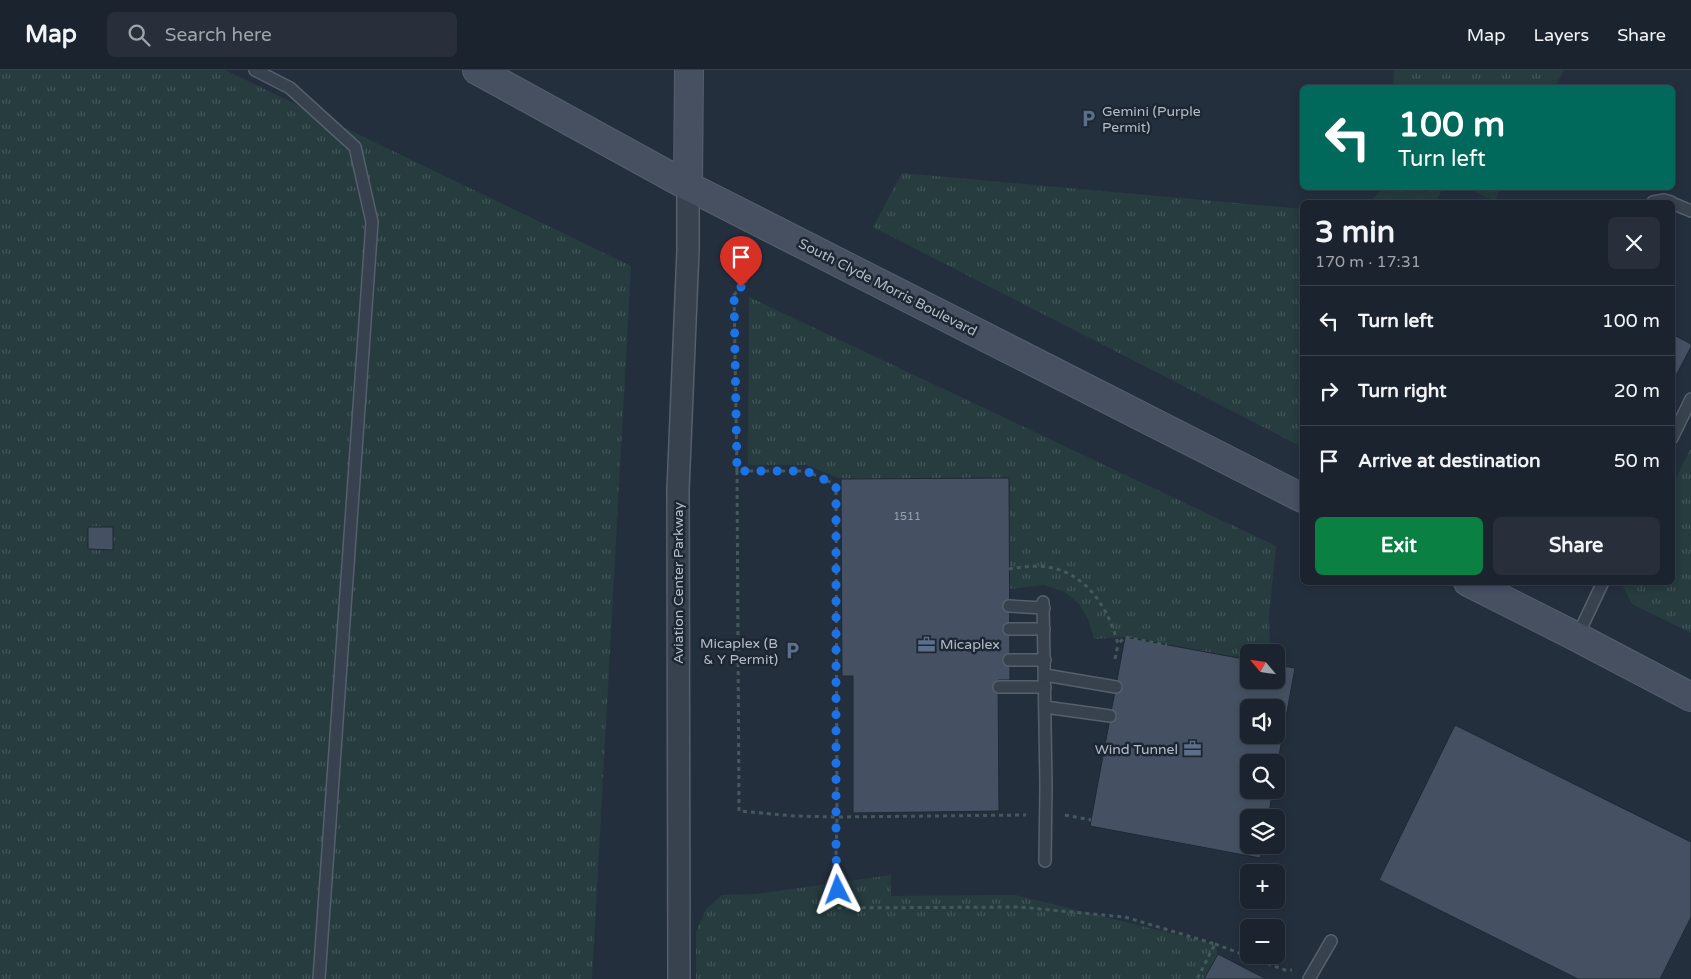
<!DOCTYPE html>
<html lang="en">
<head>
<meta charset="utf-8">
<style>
  body { margin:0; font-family:"Varela Round",sans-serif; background:#282f3a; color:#f1f3f6; height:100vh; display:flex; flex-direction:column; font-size:19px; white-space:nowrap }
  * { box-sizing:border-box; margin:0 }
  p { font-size:16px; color:#a0a4aa }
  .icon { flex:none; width:28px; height:28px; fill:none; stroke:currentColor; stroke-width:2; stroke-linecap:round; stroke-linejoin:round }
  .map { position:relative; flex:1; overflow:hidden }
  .side { position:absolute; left:1300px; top:130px; width:375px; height:385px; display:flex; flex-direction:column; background:#1b232e; border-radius:8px; box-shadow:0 2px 8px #0003,0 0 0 1px #39404a }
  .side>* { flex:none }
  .banner { position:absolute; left:1300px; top:15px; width:375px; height:105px; border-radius:8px; box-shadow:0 2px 8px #0003,0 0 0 1px #39404a; background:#00695c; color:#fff; overflow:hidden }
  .needle { width:32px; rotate:299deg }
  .controls { position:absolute; left:1240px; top:574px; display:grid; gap:10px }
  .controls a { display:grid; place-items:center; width:45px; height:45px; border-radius:8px; background:#1b232e; box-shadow:0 2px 8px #0003,0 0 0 1px #39404a; font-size:25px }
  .pin { position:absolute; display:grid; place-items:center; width:42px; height:42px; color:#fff; margin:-51px -21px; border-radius:50% 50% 50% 0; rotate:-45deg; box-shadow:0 0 5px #0007 }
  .pin .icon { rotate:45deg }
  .me { position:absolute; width:55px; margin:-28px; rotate:357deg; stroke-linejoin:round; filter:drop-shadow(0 0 4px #0008) }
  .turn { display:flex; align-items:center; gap:18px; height:105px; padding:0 15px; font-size:22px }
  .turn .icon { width:65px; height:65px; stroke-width:2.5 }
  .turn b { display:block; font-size:35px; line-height:42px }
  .round { display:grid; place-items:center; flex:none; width:52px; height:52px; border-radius:8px; background:#282f3a }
  .overview { display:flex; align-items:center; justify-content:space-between; height:85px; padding:0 15px }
  h1 { font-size:30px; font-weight:700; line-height:38px }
  .cta { display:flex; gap:10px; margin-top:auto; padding:10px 15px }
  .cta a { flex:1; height:58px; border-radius:8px; background:#0b8043; color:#fff; font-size:20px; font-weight:700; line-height:58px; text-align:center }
  .cta a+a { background:#282f3a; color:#f1f3f6 }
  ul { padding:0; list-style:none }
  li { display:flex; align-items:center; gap:15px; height:70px; padding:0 15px; border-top:1px solid #39404a }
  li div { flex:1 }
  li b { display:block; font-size:19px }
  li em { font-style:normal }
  header { display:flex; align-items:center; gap:30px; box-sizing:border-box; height:70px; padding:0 25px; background:#1b232e; border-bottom:1px solid #39404a }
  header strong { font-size:24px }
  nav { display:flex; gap:28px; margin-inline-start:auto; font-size:18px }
  .search { width:350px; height:45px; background:#282f3a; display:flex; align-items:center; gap:12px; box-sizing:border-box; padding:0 18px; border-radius:8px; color:#a0a4aa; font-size:19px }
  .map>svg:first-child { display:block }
</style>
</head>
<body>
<header>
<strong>Map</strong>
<div class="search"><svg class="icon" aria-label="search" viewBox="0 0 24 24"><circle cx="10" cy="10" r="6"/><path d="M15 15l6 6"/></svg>Search here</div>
<nav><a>Map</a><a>Layers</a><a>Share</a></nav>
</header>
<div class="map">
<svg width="1691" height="909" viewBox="0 0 1691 909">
  <defs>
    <pattern id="grass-tufts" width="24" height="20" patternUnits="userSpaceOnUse" patternTransform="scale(1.25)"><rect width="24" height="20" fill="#263c3f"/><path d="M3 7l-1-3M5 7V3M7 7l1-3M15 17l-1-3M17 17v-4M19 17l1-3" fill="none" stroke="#435659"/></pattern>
  </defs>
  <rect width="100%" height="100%" fill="#242f3e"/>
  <g fill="url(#grass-tufts)">
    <path d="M0,0H225L631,196L592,909H0Z"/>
    <path d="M1394,0H1564L1555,17H1393Z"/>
    <path d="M902,103L1302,139V377L873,157Z"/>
    <path d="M1382,118H1443L1436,132H1371Z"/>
    <path d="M1467,118H1501L1495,131Z"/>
    <path d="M749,227L1276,476L1269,545L1270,582H1249V590L1125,567L1094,569L1089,551L1080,535L1065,522L1044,515L1009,519L841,409L807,395H748Z"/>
    <path d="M1691,378V563L1632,534L1621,513L1672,512L1673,414Z"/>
    <path d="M891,805V826L1015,825L1215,874L1218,884L1204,909H696V862L706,839L722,825L756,824Z"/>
  </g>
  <g fill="#455162" stroke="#1f2835" fill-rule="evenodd">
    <path d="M1672,264L1691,274V277L1672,313Z"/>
    <path d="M1009,408L1010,610H998L999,741L853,743V606H842L841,409Z"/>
    <path d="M88,457H113V480L88,479Z"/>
    <path d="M1125,567L1249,590V610H1276V595L1295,598L1276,702V692H1249V720H1273L1268,748H1249V775H1263L1260,788L1090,756ZM1249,638H1276V665H1249Z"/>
    <path d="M1455,655L1691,772V847L1660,909H1578L1379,810Z"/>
    <path d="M1218,884L1266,909H1204Z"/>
  </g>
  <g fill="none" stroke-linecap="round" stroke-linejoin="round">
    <defs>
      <g id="lane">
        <path d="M255,0L290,18L355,77L372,152L319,909"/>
        <path d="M1653,132L1664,130L1671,132"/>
        <path d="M1672,133L1691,141"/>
        <path d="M1672,368L1691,329"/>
        <path d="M1043,532L1046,716L1045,791"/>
        <path d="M1009,536L1044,538"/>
        <path d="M1009,559H1044"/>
        <path d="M1577,567L1603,512"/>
        <path d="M1009,590H1045"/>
        <path d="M1045,605L1116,617"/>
        <path d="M999,617H1045"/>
        <path d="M1045,637L1110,646"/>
        <path d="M1309,909L1331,871"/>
      </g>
      <path id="street" d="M679,909L678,420L688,180V116"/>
      <g id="secondary">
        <path d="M477,0L688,116L1302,428"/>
        <path d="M688,116L689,0"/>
        <path d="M1468,512L1577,567L1691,627"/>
      </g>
    </defs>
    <use href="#lane" stroke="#565f6c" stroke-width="14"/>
    <use href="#street" stroke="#565f6c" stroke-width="24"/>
    <use href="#secondary" stroke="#565f6c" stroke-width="30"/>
    <g stroke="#44595c" stroke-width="3" stroke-dasharray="4 4" stroke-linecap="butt">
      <path d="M747,210L734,225L737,401H806L836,415L837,747L1026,745"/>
      <path d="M737,401L739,741L794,746L837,747L836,785L839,838L1019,837L1125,847L1215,874L1197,909"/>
      <path d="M1009,499C1021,497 1035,495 1047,497C1086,502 1109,539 1118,574L1125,567L1167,575"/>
      <path d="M1115,589L1118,574"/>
      <path d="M1065,745L1091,750"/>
      <path d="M1215,874L1285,900H1292"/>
    </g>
    <use href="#lane" stroke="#38414e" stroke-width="11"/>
    <use href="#street" stroke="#38414e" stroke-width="21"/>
    <use href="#secondary" stroke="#465061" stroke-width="28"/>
  </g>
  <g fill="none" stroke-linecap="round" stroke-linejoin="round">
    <path stroke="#1a73e8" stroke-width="9" stroke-dasharray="0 16.2" d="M741,217L734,225L737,401H806L836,415V785L838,820"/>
  </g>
  <defs>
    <symbol id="parking-bare" viewBox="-9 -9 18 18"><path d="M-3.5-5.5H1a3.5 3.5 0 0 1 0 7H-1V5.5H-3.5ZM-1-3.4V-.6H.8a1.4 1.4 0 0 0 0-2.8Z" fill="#5c6f8a" stroke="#1d2633" stroke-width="2.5" paint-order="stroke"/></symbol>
    <symbol id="office-bare" viewBox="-9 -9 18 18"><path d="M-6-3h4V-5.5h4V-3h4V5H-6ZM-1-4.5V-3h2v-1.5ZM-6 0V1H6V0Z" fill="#5c6f8a" stroke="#1d2633" stroke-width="2.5" paint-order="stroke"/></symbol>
  </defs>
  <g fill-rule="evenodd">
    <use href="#parking-bare" x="1076" y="36" width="25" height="25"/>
    <use href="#office-bare" x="914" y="562" width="25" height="25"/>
    <use href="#parking-bare" x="780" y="568" width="25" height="25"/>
    <use href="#office-bare" x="1180" y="666" width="25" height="25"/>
  </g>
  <g text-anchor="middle" stroke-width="5" stroke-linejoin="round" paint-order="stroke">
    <g font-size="11" fill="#98a1af">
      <text x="907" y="450">1511</text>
    </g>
    <g font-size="14" fill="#b4bcc9" stroke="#1d2633" text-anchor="start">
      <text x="1102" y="46">Gemini (Purple<tspan x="1102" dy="16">Permit)</tspan></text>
      <text x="778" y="578" text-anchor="end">Micaplex (B<tspan x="778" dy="16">&amp; Y Permit)</tspan></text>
      <text x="940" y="579">Micaplex</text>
      <text x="1178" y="684" text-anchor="end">Wind Tunnel</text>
    </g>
    <g font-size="14" fill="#b4bcc9" stroke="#1d2633">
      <text transform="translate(888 217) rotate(27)" y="5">South Clyde Morris Boulevard</text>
      <text transform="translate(678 513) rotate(-90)" y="5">Aviation Center Parkway</text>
    </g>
  </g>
</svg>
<div class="controls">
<a><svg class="needle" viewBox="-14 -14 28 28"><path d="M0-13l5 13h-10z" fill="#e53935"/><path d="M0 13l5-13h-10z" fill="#a0a4aa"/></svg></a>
<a><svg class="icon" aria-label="sound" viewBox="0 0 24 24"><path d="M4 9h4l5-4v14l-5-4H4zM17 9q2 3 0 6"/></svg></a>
<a><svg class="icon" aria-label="search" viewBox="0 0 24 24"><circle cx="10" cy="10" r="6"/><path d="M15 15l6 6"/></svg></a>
<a><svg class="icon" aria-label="layers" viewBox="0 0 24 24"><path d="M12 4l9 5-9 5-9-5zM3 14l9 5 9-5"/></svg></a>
<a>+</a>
<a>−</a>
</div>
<div class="pin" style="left:741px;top:217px;background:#d93025"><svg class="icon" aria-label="arrive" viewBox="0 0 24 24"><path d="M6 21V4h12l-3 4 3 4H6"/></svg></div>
<svg class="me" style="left:838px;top:820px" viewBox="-20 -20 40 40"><path d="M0-17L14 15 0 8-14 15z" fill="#1a73e8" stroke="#fff" stroke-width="4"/></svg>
<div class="banner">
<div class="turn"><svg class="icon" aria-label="left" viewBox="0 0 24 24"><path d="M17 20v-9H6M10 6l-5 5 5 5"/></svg><div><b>100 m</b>Turn left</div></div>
</div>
<section class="side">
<div class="overview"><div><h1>3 min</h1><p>170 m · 17:31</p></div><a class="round"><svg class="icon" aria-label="close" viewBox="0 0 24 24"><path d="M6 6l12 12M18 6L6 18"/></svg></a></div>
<ul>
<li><svg class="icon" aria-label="left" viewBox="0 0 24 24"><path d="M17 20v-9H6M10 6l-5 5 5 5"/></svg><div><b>Turn left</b></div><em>100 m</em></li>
<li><svg class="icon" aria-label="right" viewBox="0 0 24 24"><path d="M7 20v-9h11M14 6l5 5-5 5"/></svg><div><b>Turn right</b></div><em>20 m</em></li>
<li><svg class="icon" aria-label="arrive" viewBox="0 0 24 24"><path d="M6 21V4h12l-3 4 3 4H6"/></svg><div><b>Arrive at destination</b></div><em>50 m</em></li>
</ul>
<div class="cta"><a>Exit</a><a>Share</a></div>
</section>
</div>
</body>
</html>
